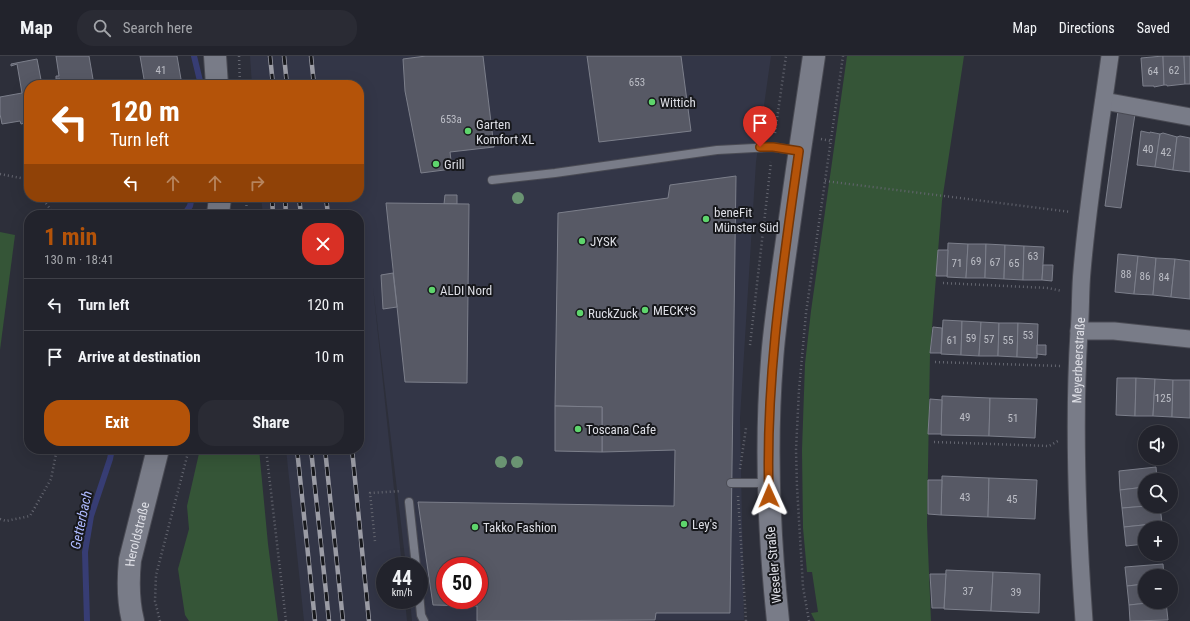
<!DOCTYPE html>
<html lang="en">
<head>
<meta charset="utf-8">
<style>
  body { margin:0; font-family:"Roboto Condensed",sans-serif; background:#2a2b34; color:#f1f3f6; height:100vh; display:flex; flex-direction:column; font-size:15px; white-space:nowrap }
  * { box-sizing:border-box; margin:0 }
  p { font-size:13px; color:#a2a4a9 }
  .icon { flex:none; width:22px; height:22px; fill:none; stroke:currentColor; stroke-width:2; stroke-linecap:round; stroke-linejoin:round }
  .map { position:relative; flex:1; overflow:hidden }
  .sheet { position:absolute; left:24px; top:154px; width:340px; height:244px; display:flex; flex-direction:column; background:#22232c; border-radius:16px; box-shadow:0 4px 16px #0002,0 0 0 1px #3f4048 }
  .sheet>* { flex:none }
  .guide { position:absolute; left:24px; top:24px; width:340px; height:122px; border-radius:16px; box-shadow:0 4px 16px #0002,0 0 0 1px #3f4048; background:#b45309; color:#fff; overflow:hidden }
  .controls { position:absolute; left:1138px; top:369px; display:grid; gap:8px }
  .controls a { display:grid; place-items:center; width:40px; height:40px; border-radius:50%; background:#22232c; box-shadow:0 4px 16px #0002,0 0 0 1px #3f4048; font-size:20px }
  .speed { position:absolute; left:376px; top:501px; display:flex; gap:8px; font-size:20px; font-weight:700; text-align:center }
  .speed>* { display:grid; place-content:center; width:52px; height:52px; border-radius:50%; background:#22232c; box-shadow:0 4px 16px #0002,0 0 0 1px #3f4048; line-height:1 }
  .speed small { font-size:10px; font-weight:400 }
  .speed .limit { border:6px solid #d22; background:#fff; color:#111 }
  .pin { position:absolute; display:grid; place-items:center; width:34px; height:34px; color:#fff; margin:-41px -17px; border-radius:50% 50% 50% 0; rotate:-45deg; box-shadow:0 0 4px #0007 }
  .pin .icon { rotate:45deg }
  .me { position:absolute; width:44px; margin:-22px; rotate:359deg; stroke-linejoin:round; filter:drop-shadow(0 0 3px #0008) }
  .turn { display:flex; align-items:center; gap:14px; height:84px; padding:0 20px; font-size:18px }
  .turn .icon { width:52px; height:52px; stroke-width:2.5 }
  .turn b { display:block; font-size:28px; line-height:34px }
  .lanes { display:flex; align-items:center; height:38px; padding:0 20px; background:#0003; justify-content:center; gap:20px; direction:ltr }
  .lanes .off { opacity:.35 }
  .round { display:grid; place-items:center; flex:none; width:42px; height:42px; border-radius:16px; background:#2a2b34 }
  .overview { display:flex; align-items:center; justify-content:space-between; height:68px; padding:0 20px }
  h1 { font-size:24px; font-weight:700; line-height:30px; color:#b45309 }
  .primary-button { display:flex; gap:8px; margin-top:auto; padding:8px 20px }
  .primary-button a { flex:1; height:46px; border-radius:16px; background:#b45309; color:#fff; font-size:16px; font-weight:700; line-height:46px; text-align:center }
  .primary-button a+a { background:#2a2b34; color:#f1f3f6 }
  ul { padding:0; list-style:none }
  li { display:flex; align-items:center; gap:12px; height:52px; padding:0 20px; border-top:1px solid #3f4048 }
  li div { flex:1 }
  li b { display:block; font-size:15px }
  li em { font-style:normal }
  header { display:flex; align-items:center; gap:24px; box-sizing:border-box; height:56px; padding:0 20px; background:#22232c; border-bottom:1px solid #3f4048 }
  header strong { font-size:19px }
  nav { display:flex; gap:22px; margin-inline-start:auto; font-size:14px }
  .search { width:280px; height:36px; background:#2a2b34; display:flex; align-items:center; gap:10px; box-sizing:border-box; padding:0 14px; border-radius:16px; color:#a2a4a9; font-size:15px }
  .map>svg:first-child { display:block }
</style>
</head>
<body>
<header>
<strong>Map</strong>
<div class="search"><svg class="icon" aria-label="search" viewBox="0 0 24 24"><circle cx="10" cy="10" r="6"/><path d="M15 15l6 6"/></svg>Search here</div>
<nav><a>Map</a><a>Directions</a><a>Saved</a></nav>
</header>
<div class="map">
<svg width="1190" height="565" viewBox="0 0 1190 565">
  <rect width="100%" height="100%" fill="#2d2f3a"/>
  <path fill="#333647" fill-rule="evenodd" d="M250,0H771L756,106L740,362L744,564L412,565L410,544H419V510H406L373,231L402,510H385V544H405L407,565H304L286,393H359V159H263L261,141H359V29H252ZM445,510H479V544H445Z"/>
  <g fill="#355537">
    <path d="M847,0H964L942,145L930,297L927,469L931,565H815L811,557L818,556L812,516H807L803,472L802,394L805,308L811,255Z"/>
    <path d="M0,176L15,179L0,294Z"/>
    <path d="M200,393H259L268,488L278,565H189L185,559L178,513L189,473L187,450Z"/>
  </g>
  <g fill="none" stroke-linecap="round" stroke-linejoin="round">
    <g stroke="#373d74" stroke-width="6">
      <path d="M194,0L201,29"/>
      <path d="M184,159L190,150L192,141"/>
      <path d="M87,565L85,496L91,460L110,403L112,393"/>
    </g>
  </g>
  <g fill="#575965" stroke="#7c7f8b" fill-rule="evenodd">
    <path d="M56,0H89L94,29H61L60,23H56V20H59Z"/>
    <path d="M140,0H177L182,29H145Z"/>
    <path d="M426,0H483L494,91L450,96L452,113L421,117L405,35L403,3Z"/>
    <path d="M587,0H681L691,75L599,86Z"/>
    <path d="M1163,0L1164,29L1154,31V30H1143L1141,2Z"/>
    <path d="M1163,0H1184L1185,28L1167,30V29H1164Z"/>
    <path d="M1184,0H1190V28H1185Z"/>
    <path d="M37,3L42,29H29V66L21,68L20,65L2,68L0,58V41L22,37L17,8L11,10V8Z"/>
    <path d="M1118,55L1135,58L1121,152L1105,150Z"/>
    <path d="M1141,75L1150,77V76L1160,78L1155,111L1137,109Z"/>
    <path d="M1163,77L1177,81L1173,114L1155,111L1160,78Z"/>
    <path d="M1180,80L1190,82V116L1173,114L1177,81Z"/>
    <path d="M736,120L730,557H656L655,564L477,565V550L433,549L418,446L674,450L675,394L602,396V351L555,350L558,157L668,142L670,129ZM445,510H479V544H445Z"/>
    <path d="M445,139H457V148H444Z"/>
    <path d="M386,147L469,148L467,327L405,326Z"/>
    <path d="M948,187L968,188L966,222L947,221Z"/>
    <path d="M968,188H986L985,222H966Z"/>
    <path d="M986,188L1005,189L1004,223L985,222Z"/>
    <path d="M1005,189L1024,190L1023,224L1004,223Z"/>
    <path d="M1024,190L1044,191L1042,224H1023Z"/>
    <path d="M938,194H948L947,220H936Z"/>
    <path d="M1118,198L1138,200L1134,238L1115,236Z"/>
    <path d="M1138,200L1156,202L1153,239L1134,238Z"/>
    <path d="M1156,202L1175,203L1171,241L1153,239Z"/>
    <path d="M1175,203L1190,205V243L1171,241Z"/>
    <path d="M1043,209H1053L1052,225L1042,224Z"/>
    <path d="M393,217L397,251L383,253L381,219Z"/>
    <path d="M943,264L962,265L961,299L941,298Z"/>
    <path d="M962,265L981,266L979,300L961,299Z"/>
    <path d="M981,266L999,267L998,300H979Z"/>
    <path d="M999,267H1018L1017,301L998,300Z"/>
    <path d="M1018,267L1038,268L1037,302L1017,301Z"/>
    <path d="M933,271L942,272L941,297H930Z"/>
    <path d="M1037,289H1046V299L1037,298Z"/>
    <path d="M1117,322H1136L1135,360L1116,359Z"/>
    <path d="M1136,322L1155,323L1153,360H1135Z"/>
    <path d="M1155,323L1173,324L1172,361L1153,360Z"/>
    <path d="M1173,324H1190V362L1172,361Z"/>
    <path d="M942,340L990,342L989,380L941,379Z"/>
    <path d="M990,342L1037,343L1035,382L989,380Z"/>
    <path d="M930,343L942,344L941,378H928Z"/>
    <path d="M555,350L602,351V396L555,395Z"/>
    <path d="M1156,411L1157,424H1145V431L1120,434L1119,415Z"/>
    <path d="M942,420L989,422L988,461L941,459Z"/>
    <path d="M989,422L1037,424L1035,463L988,461Z"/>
    <path d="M928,424H942L941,459L928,458Z"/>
    <path d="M1145,431V450H1147L1122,452L1120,434Z"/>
    <path d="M1147,450H1160L1162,467L1124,471L1122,452Z"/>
    <path d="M1162,467V472H1145V488L1126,490L1124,471Z"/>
    <path d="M1163,508L1164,520H1145V528L1127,530L1125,511Z"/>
    <path d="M946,514L993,516L991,555L944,553Z"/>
    <path d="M993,516L1040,518L1039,557L991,555Z"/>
    <path d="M930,518H946L944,552H932Z"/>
    <path d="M1145,528V546H1157L1129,549L1127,530Z"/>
    <path d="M1157,546H1166L1168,564L1130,565L1129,549Z"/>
  </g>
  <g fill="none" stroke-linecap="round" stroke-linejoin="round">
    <defs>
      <g id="service">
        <path d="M492,124L555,117L717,94L773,91L798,95"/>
        <path d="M731,427H768"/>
        <path d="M409,446L416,510"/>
        <path d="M419,538L421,559L424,565"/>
      </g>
      <g id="minor">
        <path d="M1104,45L1190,61"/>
        <path d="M1079,275H1114L1190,283"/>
        <path id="s1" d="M1084,565C1077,468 1073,372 1079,276C1081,256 1080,235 1082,215C1088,143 1100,72 1110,0"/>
      </g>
      <g id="secondary">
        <path d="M215,0L217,29"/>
        <path d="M218,159L220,141"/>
        <path id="s2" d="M133,565C128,545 128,524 130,504L158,393"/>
        <path d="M778,565C769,479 765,392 772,305C774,274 779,243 783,212C793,141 803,71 814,0"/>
      </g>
    </defs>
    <use href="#service" stroke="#4a4b54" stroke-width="10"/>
    <use href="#minor" stroke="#4a4b54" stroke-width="19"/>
    <use href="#secondary" stroke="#4a4b54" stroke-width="24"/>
    <g stroke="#646670" stroke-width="2.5" stroke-dasharray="1 3" stroke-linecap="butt">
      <path d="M239,0L240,29"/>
      <path d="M775,77L786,0"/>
      <path d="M821,83L831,85"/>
      <path d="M0,118L26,123L29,127"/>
      <path d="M825,125L1071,156"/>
      <path d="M41,141L55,159"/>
      <path d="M246,141L247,159"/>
      <path d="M943,227L1048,232L1062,235"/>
      <path d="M750,289L771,106"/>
      <path d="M935,306L1060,310"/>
      <path d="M934,386L1049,390L1058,385"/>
      <path d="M266,393L286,565"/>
      <path d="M740,413L746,372"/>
      <path d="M738,440L746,565"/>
      <path d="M0,463L6,465L30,460L51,423L57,393"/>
      <path d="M375,485L370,437L401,435"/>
      <path d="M160,565L155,545L156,519L189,393"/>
      <path d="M809,565L803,531L797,431L796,394L799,334L806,257L843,0"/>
    </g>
    <use href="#service" stroke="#797c88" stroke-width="8"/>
    <use href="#minor" stroke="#797c88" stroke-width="17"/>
    <use href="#secondary" stroke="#797c88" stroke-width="22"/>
    <defs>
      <g id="rail">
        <path d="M270,0L273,29"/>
        <path d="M284,0L287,29"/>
        <path d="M311,0L314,29"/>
        <path d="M272,141L273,159"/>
        <path d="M285,141L286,159"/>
        <path d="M299,141L301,159"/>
        <path d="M326,141L328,159"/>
        <path d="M297,393L315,565"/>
        <path d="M311,393L329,565"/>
        <path d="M325,393L343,565"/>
        <path d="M352,393L369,565"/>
      </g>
    </defs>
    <use href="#rail" stroke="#9b9ca5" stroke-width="4.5"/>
    <use href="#rail" stroke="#17181c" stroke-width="3" stroke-dasharray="9" stroke-linecap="butt"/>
  </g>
  <g fill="#6a9472">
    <circle cx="518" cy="142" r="6"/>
    <circle cx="501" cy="406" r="6"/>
    <circle cx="517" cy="406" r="6"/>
  </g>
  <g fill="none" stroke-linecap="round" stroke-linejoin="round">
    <defs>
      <path id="route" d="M760,91H773L799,95C783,209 765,324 769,440"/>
    </defs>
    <use href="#route" stroke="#753606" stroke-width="10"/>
    <use href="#route" stroke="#b45309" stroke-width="7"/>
  </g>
  <g fill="#5ed56c" stroke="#17181c" stroke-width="1.5">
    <circle cx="652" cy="46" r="4"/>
    <circle cx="468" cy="75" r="4"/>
    <circle cx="436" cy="108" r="4"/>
    <circle cx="706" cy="163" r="4"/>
    <circle cx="582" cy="185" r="4"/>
    <circle cx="432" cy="234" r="4"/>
    <circle cx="645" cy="254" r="4"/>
    <circle cx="580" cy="257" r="4"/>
    <circle cx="578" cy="373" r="4"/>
    <circle cx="684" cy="468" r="4"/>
    <circle cx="475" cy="471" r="4"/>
  </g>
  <g text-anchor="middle" stroke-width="4" stroke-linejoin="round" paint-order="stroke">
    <g font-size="11" fill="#bcbec6">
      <text x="161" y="18">41</text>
      <text x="1174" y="18">62</text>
      <text x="1153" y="19">64</text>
      <text x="637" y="30">653</text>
      <text x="451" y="67">653a</text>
      <text x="1148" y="97">40</text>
      <text x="1166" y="100">42</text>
      <text x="1033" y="204">63</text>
      <text x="976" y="209">69</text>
      <text x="995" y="210">67</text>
      <text x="957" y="211">71</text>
      <text x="1014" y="211">65</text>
      <text x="1126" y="222">88</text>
      <text x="1145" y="224">86</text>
      <text x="1164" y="225">84</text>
      <text x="1028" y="283">53</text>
      <text x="971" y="286">59</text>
      <text x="989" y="287">57</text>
      <text x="952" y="288">61</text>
      <text x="1008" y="288">55</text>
      <text x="1163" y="346">125</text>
      <text x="965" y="365">49</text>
      <text x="1013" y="366">51</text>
      <text x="965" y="445">43</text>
      <text x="1012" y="447">45</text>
      <text x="968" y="539">37</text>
      <text x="1016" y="540">39</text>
    </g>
    <g font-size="13" fill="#dedfe6" stroke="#17181c" text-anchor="start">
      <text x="660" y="51">Wittich</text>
      <text x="476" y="73">Garten<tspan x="476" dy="15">Komfort XL</tspan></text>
      <text x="444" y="113">Grill</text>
      <text x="714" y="161">beneFit<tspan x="714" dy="15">Münster Süd</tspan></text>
      <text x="590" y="190">JYSK</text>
      <text x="440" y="239">ALDI Nord</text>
      <text x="653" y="259">MECK*S</text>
      <text x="588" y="262">RuckZuck</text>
      <text x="586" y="378">Toscana Cafe</text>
      <text x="692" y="473">Ley's</text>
      <text x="483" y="476">Takko Fashion</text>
    </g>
    <g font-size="13" fill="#dedfe6" stroke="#17181c">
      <text dy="5" stroke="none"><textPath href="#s1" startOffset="261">Meyerbeerstraße</textPath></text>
      <text dy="5" stroke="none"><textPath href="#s2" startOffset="88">Heroldstraße</textPath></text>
      <text transform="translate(773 509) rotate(-95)" y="5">Weseler Straße</text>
    </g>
    <g font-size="14" font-style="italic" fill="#aebaff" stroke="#17181c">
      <text transform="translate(81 464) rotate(-78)" y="5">Getterbach</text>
    </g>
  </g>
</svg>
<div class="controls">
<a><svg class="icon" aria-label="sound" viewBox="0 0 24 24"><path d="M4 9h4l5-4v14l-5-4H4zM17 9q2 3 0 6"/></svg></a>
<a><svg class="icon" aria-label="search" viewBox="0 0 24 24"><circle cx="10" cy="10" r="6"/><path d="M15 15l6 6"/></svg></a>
<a>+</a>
<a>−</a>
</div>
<div class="speed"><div>44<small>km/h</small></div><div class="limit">50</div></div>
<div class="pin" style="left:760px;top:91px;background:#d93025"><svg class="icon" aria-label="arrive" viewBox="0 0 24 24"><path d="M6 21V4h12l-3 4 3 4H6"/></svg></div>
<svg class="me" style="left:769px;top:440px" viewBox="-20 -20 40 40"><path d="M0-17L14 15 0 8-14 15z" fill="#b45309" stroke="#fff" stroke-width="4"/></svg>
<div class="guide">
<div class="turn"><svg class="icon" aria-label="left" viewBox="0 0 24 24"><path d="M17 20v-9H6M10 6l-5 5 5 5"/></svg><div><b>120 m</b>Turn left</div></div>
<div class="lanes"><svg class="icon" aria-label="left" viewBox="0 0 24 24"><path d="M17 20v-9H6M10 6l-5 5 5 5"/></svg><svg class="icon off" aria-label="ahead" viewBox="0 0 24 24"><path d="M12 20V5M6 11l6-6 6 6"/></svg><svg class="icon off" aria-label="ahead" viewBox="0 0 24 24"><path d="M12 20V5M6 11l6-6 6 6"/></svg><svg class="icon off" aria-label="right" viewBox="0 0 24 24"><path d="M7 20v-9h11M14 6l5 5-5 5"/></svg></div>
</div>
<section class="sheet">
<div class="overview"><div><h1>1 min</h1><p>130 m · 18:41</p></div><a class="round" style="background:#d93025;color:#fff"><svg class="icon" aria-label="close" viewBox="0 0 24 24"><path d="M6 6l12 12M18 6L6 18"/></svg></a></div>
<ul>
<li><svg class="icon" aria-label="left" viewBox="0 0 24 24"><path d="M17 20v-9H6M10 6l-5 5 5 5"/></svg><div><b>Turn left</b></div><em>120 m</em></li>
<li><svg class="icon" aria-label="arrive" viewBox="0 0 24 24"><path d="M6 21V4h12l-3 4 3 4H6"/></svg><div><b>Arrive at destination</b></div><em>10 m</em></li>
</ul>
<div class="primary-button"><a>Exit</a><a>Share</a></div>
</section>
</div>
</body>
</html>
